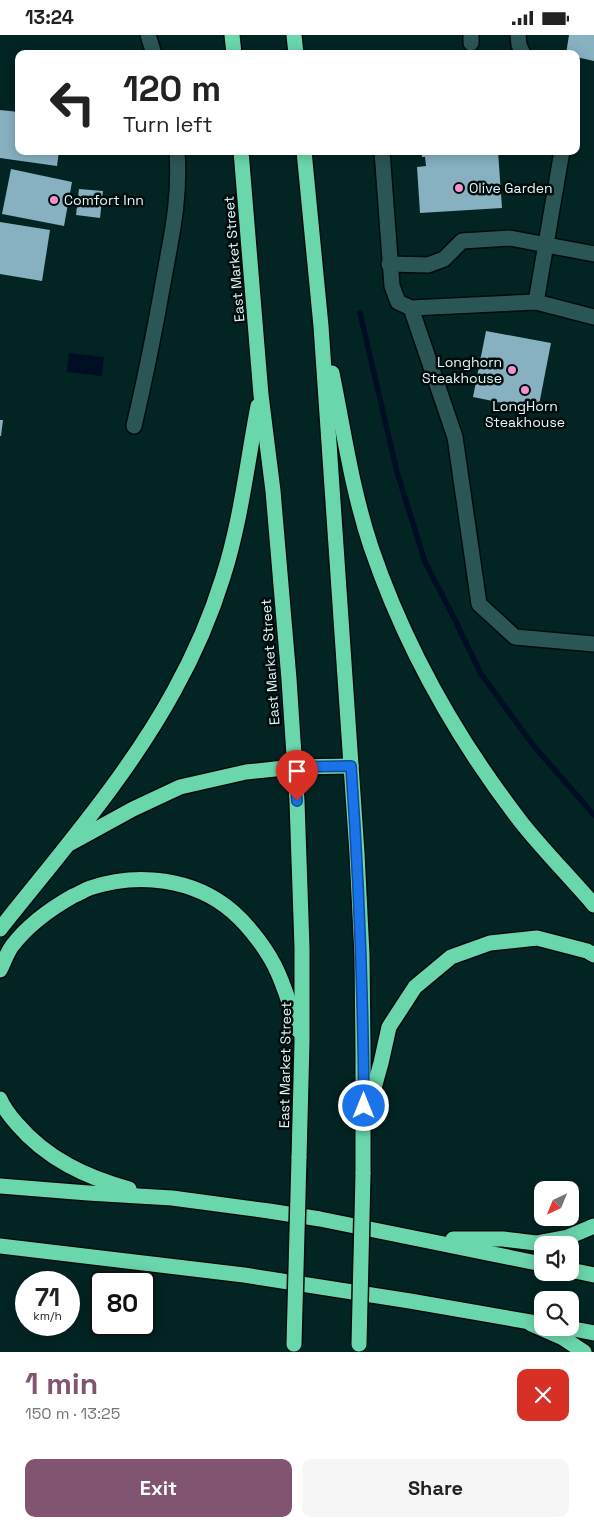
<!DOCTYPE html>
<html lang="en">
<head>
<meta charset="utf-8">
<style>
  body { margin:0; font-family:"Space Grotesk",sans-serif; background:#f6f6f6; color:#222; height:100vh; display:flex; flex-direction:column; font-size:19px; white-space:nowrap }
  * { box-sizing:border-box; margin:0 }
  p { font-size:16px; color:#767676 }
  .icon { flex:none; width:28px; height:28px; fill:none; stroke:currentColor; stroke-width:2; stroke-linecap:round; stroke-linejoin:round }
  .map { position:relative; height:1317px; overflow:hidden }
  .sheet { display:flex; flex-direction:column; background:#fff; flex:1 }
  .sheet>* { flex:none }
  .guide { position:absolute; left:15px; top:15px; width:565px; height:105px; border-radius:10px; box-shadow:0 2px 12px #0003; background:#fff; color:#222; overflow:hidden }
  .needle { width:32px; rotate:223deg }
  .buttons { position:absolute; left:534px; top:1146px; display:grid; gap:10px }
  .buttons a { display:grid; place-items:center; width:45px; height:45px; border-radius:10px; background:#fff; box-shadow:0 2px 12px #0003; font-size:25px }
  .speed { position:absolute; left:15px; top:1236px; display:flex; gap:10px; font-size:25px; font-weight:700; text-align:center }
  .speed>* { display:grid; place-content:center; width:65px; height:65px; border-radius:50%; background:#fff; box-shadow:0 2px 12px #0003; line-height:1 }
  .speed small { font-size:12px; font-weight:400 }
  .speed .limit { border:2px solid #111; border-radius:8px; background:#fff; color:#111 }
  .pin { position:absolute; display:grid; place-items:center; width:42px; height:42px; color:#fff; margin:-51px -21px; border-radius:50% 50% 50% 0; rotate:-45deg; box-shadow:0 0 5px #0007 }
  .pin .icon { rotate:45deg }
  .me { position:absolute; width:55px; margin:-28px; rotate:0deg; stroke-linejoin:round; filter:drop-shadow(0 0 4px #0008) }
  .turn { display:flex; align-items:center; gap:18px; height:105px; padding:0 25px; font-size:22px }
  .turn .icon { width:65px; height:65px; stroke-width:2.5 }
  .turn b { display:block; font-size:35px; line-height:42px }
  .round { display:grid; place-items:center; flex:none; width:52px; height:52px; border-radius:10px; background:#f6f6f6 }
  .overview { display:flex; align-items:center; justify-content:space-between; height:85px; padding:0 25px }
  h1 { font-size:30px; font-weight:700; line-height:38px; color:#815471 }
  .primary-button { display:flex; gap:10px; margin-top:auto; padding:10px 25px }
  .primary-button a { flex:1; height:58px; border-radius:10px; background:#815471; color:#fff; font-size:20px; font-weight:700; line-height:58px; text-align:center }
  .primary-button a+a { background:#f6f6f6; color:#222 }
  .status { display:flex; justify-content:space-between; align-items:center; height:35px; padding:0 25px; background:#fff; direction:ltr }
  .status svg { height:14px; fill:currentColor }
  .map>svg:first-child { display:block }
</style>
</head>
<body>
<div class="status"><b>13:24</b><svg viewBox="0 0 49 12"><path d="M0 12V9h3v3zM5 12V6h3v6zM10 12V3h3v9zM15 12V0h3v12zM26 1h20v11H26zM47 4h2v5h-2z"/></svg></div>
<div class="map">
<svg width="594" height="1317" viewBox="0 0 594 1317">
  <rect width="100%" height="100%" fill="#022423"/>
  <path fill="#000e23" d="M69,318L104,322L102,341L67,337Z"/>
  <g fill="none" stroke-linecap="round" stroke-linejoin="round">
    <path stroke="#000e23" stroke-width="5.5" d="M360,278L397,437L425,527L453,581L481,639L533,710L594,780"/>
  </g>
  <g fill="#87b0c1">
    <path d="M569,0H594V26L576,22V19H566Z"/>
    <path d="M0,75L19,77V116H59L57,131L0,123Z"/>
    <path d="M421,116H498L502,173L420,178L417,132L426,131L425,122H422Z"/>
    <path d="M11,134L72,147L64,191L2,179Z"/>
    <path d="M79,154L103,156L100,183L76,180Z"/>
    <path d="M0,187L50,195L42,246L0,239Z"/>
    <path d="M486,296L551,308L538,375L473,362Z"/>
    <path d="M0,385H3L1,401H0Z"/>
  </g>
  <g fill="none" stroke-linecap="round" stroke-linejoin="round">
    <defs>
      <g id="minor">
        <path d="M148,0L154,19"/>
        <path d="M471,0V8"/>
        <path d="M518,0L519,10L523,19"/>
        <path d="M382,116L392,251L398,267L411,273L455,402L479,569L515,602L594,609"/>
        <path d="M389,229L428,230L444,224L462,206L510,203L594,219"/>
        <path d="M536,267L562,116"/>
        <path d="M411,273L536,267L594,282"/>
        <path d="M134,391C146,340 156,289 165,237C173,194 180,161 177,116"/>
      </g>
      <g id="highway">
        <path d="M232,0L234,19"/>
        <path d="M294,0L296,19"/>
        <path d="M241,116L261,360L273,456L289,644L297,766L302,913V1007L299,1123"/>
        <path d="M304,116L321,291L357,818L362,920L363,1015V1139"/>
        <path d="M332,338C344,397 352,455 371,512C405,612 457,704 521,787C544,816 570,842 594,870"/>
        <path d="M71,808L133,774L180,752L246,737L294,732L351,731"/>
        <path d="M0,894C61,817 127,742 174,656C194,620 211,581 223,542C241,486 247,428 258,371"/>
        <path d="M0,935C4,927 7,918 12,911C28,890 50,874 73,861C79,859 84,855 90,853C138,837 194,843 233,877C250,892 269,917 278,938C286,956 292,976 298,995"/>
        <path d="M0,1064C4,1074 10,1081 17,1089C47,1124 86,1142 129,1154"/>
        <path d="M369,1071L381,1028L389,992L415,952L451,922L490,908L537,903L587,916L594,920"/>
        <path d="M0,1151L88,1158L172,1163L269,1176L320,1184L542,1229"/>
        <path d="M453,1204H503L536,1208L568,1202L594,1191"/>
        <path d="M0,1211L244,1240L410,1266L542,1289"/>
        <path d="M570,1235L594,1240"/>
        <path d="M531,1289L563,1303L584,1317"/>
        <path d="M563,1292L594,1298"/>
      </g>
    </defs>
    <use href="#minor" stroke="#000b0c" stroke-width="18"/>
    <use href="#highway" stroke="#000b0c" stroke-width="18"/>
    <use href="#minor" stroke="#2a5655" stroke-width="15"/>
    <use href="#highway" stroke="#6ad6ab" stroke-width="15"/>
    <defs>
      <g id="highway-bridge">
        <path d="M294,1309L299,1123"/>
        <path d="M359,1309L363,1139"/>
      </g>
    </defs>
    <use href="#highway-bridge" stroke="#000b0c" stroke-width="18" stroke-linecap="butt"/>
    <use href="#highway-bridge" stroke="#6ad6ab" stroke-width="15"/>
  </g>
  <g fill="none" stroke-linecap="round" stroke-linejoin="round">
    <defs>
      <path id="route" d="M297,766L294,732L351,731C359,844 363,957 364,1071"/>
    </defs>
    <use href="#route" stroke="#114b97" stroke-width="12"/>
    <use href="#route" stroke="#1a73e8" stroke-width="9"/>
  </g>
  <g fill="#f590d1" stroke="#000b0b" stroke-width="2">
    <circle cx="459" cy="153" r="5"/>
    <circle cx="54" cy="165" r="5"/>
    <circle cx="512" cy="335" r="5"/>
    <circle cx="525" cy="355" r="5"/>
  </g>
  <g text-anchor="middle" stroke-width="5" stroke-linejoin="round" paint-order="stroke">
    <g font-size="14" fill="#e1f8f7" stroke="#000b0b" text-anchor="start">
      <text x="469" y="158">Olive Garden</text>
      <text x="64" y="170">Comfort Inn</text>
      <text x="502" y="332" text-anchor="end">Longhorn<tspan x="502" dy="16">Steakhouse</tspan></text>
      <text x="525" y="376" text-anchor="middle">LongHorn<tspan x="525" dy="16">Steakhouse</tspan></text>
    </g>
    <g font-size="14" fill="#e1f8f7" stroke="#000b0b">
      <text transform="translate(234 224) rotate(-95)" y="5">East Market Street</text>
      <text transform="translate(270 627) rotate(-94)" y="5">East Market Street</text>
      <text transform="translate(285 1030) rotate(-89)" y="5">East Market Street</text>
    </g>
  </g>
</svg>
<div class="buttons">
<a><svg class="needle" viewBox="-14 -14 28 28"><path d="M0-13l5 13h-10z" fill="#e53935"/><path d="M0 13l5-13h-10z" fill="#767676"/></svg></a>
<a><svg class="icon" aria-label="sound" viewBox="0 0 24 24"><path d="M4 9h4l5-4v14l-5-4H4zM17 9q2 3 0 6"/></svg></a>
<a><svg class="icon" aria-label="search" viewBox="0 0 24 24"><circle cx="10" cy="10" r="6"/><path d="M15 15l6 6"/></svg></a>
</div>
<div class="speed"><div>71<small>km/h</small></div><div class="limit">80</div></div>
<div class="pin" style="left:297px;top:766px;background:#d93025"><svg class="icon" aria-label="arrive" viewBox="0 0 24 24"><path d="M6 21V4h12l-3 4 3 4H6"/></svg></div>
<svg class="me" style="left:364px;top:1071px" viewBox="-20 -20 40 40"><circle r="17" fill="#1a73e8" stroke="#fff" stroke-width="3"/><path d="M0-11L8 9 0 5-8 9z" fill="#fff"/></svg>
<div class="guide">
<div class="turn"><svg class="icon" aria-label="left" viewBox="0 0 24 24"><path d="M17 20v-9H6M10 6l-5 5 5 5"/></svg><div><b>120 m</b>Turn left</div></div>
</div>
</div>
<section class="sheet">
<div class="overview"><div><h1>1 min</h1><p>150 m · 13:25</p></div><a class="round" style="background:#d93025;color:#fff"><svg class="icon" aria-label="close" viewBox="0 0 24 24"><path d="M6 6l12 12M18 6L6 18"/></svg></a></div>
<div class="primary-button"><a>Exit</a><a>Share</a></div>
</section>
</body>
</html>
